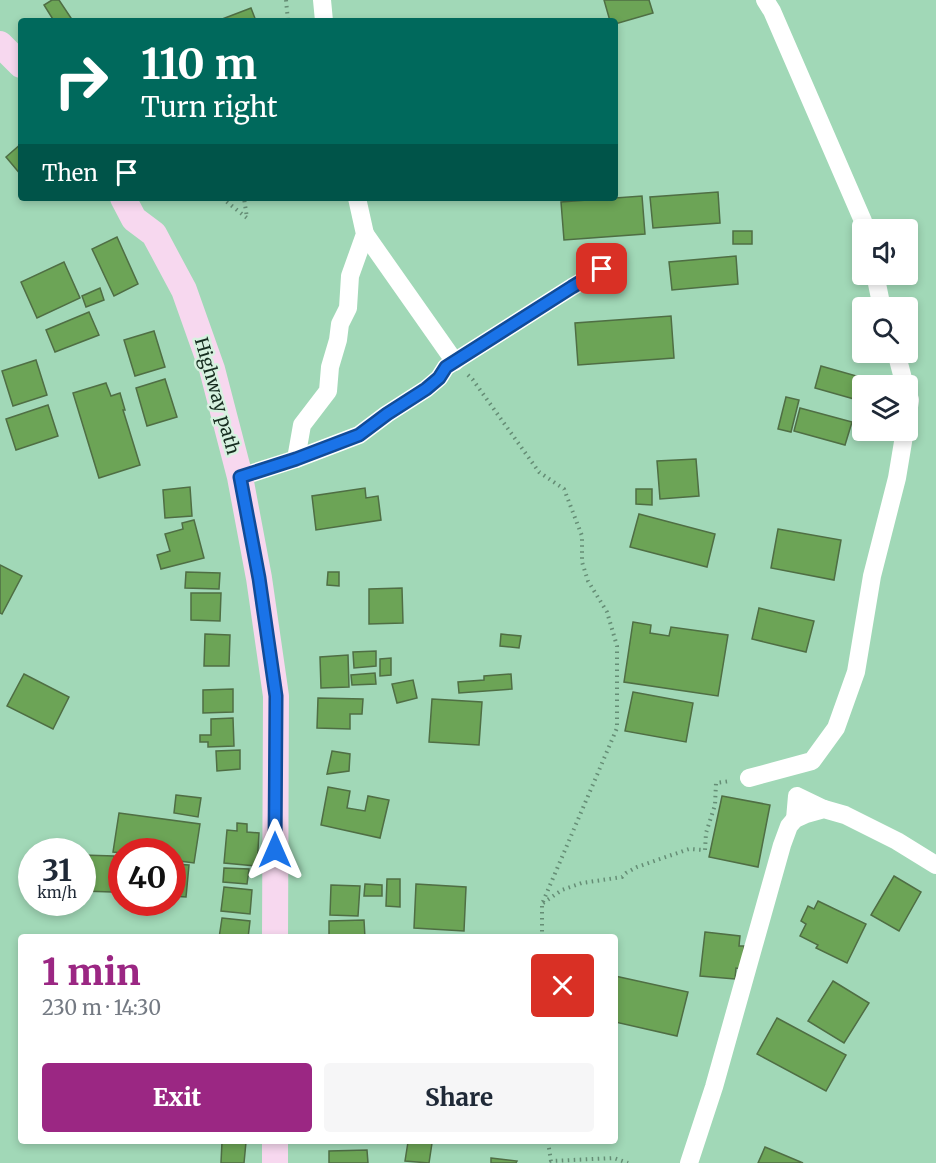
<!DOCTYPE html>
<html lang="en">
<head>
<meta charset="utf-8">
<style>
  body { margin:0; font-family:Merriweather,serif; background:#f6f6f7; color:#1f2937; height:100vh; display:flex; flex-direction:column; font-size:22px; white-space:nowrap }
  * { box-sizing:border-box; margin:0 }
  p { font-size:20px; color:#747a83 }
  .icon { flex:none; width:33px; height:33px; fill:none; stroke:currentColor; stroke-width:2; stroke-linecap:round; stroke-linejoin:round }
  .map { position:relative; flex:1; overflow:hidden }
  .details { position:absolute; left:18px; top:934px; width:600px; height:210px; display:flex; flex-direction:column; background:#fff; border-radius:6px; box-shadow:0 3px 9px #0003 }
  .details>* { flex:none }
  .banner { position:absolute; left:18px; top:18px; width:600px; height:183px; border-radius:6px; box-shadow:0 3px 9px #0003; background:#00695c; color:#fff; overflow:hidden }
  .controls { position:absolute; left:852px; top:219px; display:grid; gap:12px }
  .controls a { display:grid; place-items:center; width:66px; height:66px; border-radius:6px; background:#fff; box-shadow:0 3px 9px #0003; font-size:30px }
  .speed { position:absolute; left:18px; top:838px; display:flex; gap:12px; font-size:30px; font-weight:700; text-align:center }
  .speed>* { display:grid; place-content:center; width:78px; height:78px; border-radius:50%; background:#fff; box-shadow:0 3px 9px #0003; line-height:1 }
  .speed small { font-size:15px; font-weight:400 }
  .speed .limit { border:9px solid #d22; background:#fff; color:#111 }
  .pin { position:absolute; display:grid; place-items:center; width:51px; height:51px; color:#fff; margin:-26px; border-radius:12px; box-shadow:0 3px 9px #0006 }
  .me { position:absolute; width:66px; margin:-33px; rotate:0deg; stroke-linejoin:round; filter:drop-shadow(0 0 4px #0008) }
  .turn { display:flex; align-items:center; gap:21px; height:126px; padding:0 24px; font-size:27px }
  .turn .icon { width:78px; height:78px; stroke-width:2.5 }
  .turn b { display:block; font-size:42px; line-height:51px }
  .then { display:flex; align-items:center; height:57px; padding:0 24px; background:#0003; gap:12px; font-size:22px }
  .round { display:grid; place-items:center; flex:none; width:63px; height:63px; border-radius:6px; background:#f6f6f7 }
  .head { display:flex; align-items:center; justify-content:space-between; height:102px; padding:0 24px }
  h1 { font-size:36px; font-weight:800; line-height:45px; color:#9b2783 }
  .primary-button { display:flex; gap:12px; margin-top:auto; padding:12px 24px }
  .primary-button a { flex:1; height:69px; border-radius:6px; background:#9b2783; color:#fff; font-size:24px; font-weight:800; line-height:69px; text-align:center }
  .primary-button a+a { background:#f6f6f7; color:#1f2937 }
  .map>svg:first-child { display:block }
</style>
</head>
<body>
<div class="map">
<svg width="936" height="1163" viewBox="0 0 936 1163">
  <rect width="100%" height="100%" fill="#a1d8b7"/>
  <g fill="#6ca456" stroke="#4f6e44" stroke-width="1.5">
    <path d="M52,0H59L73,21H54L44,5Z"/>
    <path d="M604,0H649L653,13L615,24V21H610Z"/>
    <path d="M251,8L256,21H217Z"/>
    <path d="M21,144V175L6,157Z"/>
    <path d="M718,192L720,223L653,228L650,197Z"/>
    <path d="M642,196L645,234L564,240L561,202Z"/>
    <rect x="733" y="231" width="19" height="13"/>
    <path d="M117,237L138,284L114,296L92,249Z"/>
    <path d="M736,256L738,284L672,290L669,262Z"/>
    <path d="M64,262L80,298L37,318L21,282Z"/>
    <path d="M100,288L104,300L86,307L82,296Z"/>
    <path d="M89,312L99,335L55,352L46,330Z"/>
    <path d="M671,316L674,358L578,365L575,323Z"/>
    <path d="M154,331L165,367L135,376L124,340Z"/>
    <path d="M36,360L47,395L13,406L2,371Z"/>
    <path d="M821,366L867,379L866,386H862L861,401L815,388Z"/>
    <path d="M165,379L177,417L147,426L136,388Z"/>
    <path d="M106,383L111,396L120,393L125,410H123L140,465L99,478L73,393Z"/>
    <path d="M786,397L799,400L791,432L778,429Z"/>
    <path d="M48,405L58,436L16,450L6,419Z"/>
    <path d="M800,408L852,422L845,445L794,431Z"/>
    <path d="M696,459L699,496L660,499L657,461Z"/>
    <path d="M190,487L192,516L165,518L163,490Z"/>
    <path d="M365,488L366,498L378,496L381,520L316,530L312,496Z"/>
    <path d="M636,489H652V505L636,504Z"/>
    <path d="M639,514L715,534L707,567L630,547Z"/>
    <path d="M194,520L204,558L161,569L157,555L170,551L165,534L183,529L182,523Z"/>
    <path d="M778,529L841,540L834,580L771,568Z"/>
    <path d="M0,565L22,576L2,614L0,613Z"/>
    <path d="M186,572L220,573L219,589L185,588Z"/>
    <path d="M328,572H339V586L327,585Z"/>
    <path d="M402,588L403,623L369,624V589Z"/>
    <path d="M191,593H221L220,621L191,620Z"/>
    <path d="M759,608L814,621L806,652L752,639Z"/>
    <path d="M633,622L651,625L650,633L669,636L671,627L728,635L718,696L624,682Z"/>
    <path d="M205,634L230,635L229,666H204Z"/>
    <path d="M501,634L521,636L519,648L500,646Z"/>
    <path d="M376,651V666L354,668L353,652Z"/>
    <path d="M348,655L349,687L321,688L320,657Z"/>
    <path d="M391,658V675L380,676V659Z"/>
    <path d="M375,673L376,684L352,685L351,675Z"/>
    <path d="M24,674L69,697L53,729L7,706Z"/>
    <path d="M511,674L512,689L459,693L458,682L484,680V676Z"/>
    <path d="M413,680L417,698L397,703L392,684Z"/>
    <path d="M233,689V712L203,713V690Z"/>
    <path d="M633,692L693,703L686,742L625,731Z"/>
    <path d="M318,698L363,699L362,714H350V729L317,728Z"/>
    <path d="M432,699L482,702L479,745L429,742Z"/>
    <path d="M233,718L234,746L208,747V742H200V735H211V719Z"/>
    <path d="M240,750V769L217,771L216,751Z"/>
    <path d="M332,751L350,754L349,771L327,774Z"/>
    <path d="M328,787L350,791L347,808L365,811L368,796L389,800L380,838L321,825Z"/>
    <path d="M176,795L201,798L198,817L174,813Z"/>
    <path d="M722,796L770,805L758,867L709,857Z"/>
    <path d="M119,813L200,824L194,863L172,860V852H122V853L113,852Z"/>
    <path d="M237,823L247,824V832L259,833L257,866L224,863L227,830L237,831Z"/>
    <path d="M82,855L114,856L112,892L82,891Z"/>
    <path d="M172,864L189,865L186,897L172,896Z"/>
    <path d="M224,868L249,869L247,884L223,882Z"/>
    <path d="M894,876L921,892L899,931L871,915Z"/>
    <path d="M387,879H400V907L386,906Z"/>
    <path d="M365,884L382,885V896H364Z"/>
    <path d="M416,884L466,887L464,931L414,928Z"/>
    <path d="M331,885L360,886L358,916L330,915Z"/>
    <path d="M224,887L252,890L250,914L221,911Z"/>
    <path d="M818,901L866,924L847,963L816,948L818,945L800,936L806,924L801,921L808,906L814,909Z"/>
    <path d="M222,918L250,921L248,938H219Z"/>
    <path d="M364,920L365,938H329V921Z"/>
    <path d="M705,932L740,936L739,946H744L742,969L736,968L735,979L700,976Z"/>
    <path d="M615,976L688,992L677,1036L615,1022Z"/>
    <path d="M833,981L869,1003L844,1043L808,1021Z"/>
    <path d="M777,1018L846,1055L826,1091L757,1054Z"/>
    <path d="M222,1142H246L244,1163H221Z"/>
    <path d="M408,1142L432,1143L429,1163L405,1161Z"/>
    <path d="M765,1147L803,1163H758Z"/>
    <path d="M367,1150L368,1163H329V1151Z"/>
    <path d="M491,1158L517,1161L516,1163H491Z"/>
  </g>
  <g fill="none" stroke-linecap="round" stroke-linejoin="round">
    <g stroke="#658d75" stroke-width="4" stroke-dasharray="1.5 4.5" stroke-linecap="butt">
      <path d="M286,0L288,21"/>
      <path d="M222,198L247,218L244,198"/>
      <path d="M468,375L473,380L539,472L564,489L582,536V562L588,581L607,612L617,646V728L542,904V938"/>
      <path d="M543,903L562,890L582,883L622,877L626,873L637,867L689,849L705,850L706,833L715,805L716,783L730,781"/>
      <path d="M548,1142L551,1161L614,1158L628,1163"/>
    </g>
    <g stroke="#fff" stroke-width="18">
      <path d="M322,0L324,21"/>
      <path d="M765,0L772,11L863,221L865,230"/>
      <path d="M365,234L455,362"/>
      <path d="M875,274L882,308"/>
      <path d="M896,352L905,386"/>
      <path d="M908,393L910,400L908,414"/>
      <path d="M296,459L359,435L387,414L426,389L439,378L446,367L572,287L617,261"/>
      <path d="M240,477L296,459L302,425L328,391L330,367L338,340L340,324L348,308L350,276L365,234L357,198"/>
      <path d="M749,778L812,761L836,728L856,672L872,576L897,478L905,430"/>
      <path d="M795,819L797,796L824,809"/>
      <path d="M689,1163L714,1087L782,845L789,826L795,819L806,814L824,809L845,815L897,841L936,865"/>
    </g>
    <g stroke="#f7d8ef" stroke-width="26">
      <path d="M0,44L21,65"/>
      <path d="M123,198L134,219L154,234L184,290L212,369L240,477L259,578L276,696L275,938"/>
      <path d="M275,1163V1142"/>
    </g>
  </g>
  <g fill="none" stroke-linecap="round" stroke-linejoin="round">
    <defs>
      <path id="route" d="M275,850L276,696L259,578L240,477L296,459L359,435L387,414L426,389L439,378L446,367L572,287L602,269"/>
    </defs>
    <use href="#route" stroke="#114b97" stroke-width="15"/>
    <use href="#route" stroke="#1a73e8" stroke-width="10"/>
  </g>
  <g text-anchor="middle" stroke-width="5" stroke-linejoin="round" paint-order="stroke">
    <g font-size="18" fill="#182e21" stroke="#d7f2e0">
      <text transform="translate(217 396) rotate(74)" y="6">Highway path</text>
    </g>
  </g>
</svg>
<div class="controls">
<a><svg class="icon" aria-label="sound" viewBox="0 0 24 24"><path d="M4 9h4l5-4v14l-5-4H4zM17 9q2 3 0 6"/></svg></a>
<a><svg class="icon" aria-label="search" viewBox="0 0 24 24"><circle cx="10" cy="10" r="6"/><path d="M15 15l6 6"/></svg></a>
<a><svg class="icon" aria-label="layers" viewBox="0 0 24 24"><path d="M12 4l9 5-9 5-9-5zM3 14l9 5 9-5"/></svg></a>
</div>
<div class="speed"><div>31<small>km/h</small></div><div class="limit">40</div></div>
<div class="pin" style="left:602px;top:269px;background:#d93025"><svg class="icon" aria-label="arrive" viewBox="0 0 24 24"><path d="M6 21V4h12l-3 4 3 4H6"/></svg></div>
<svg class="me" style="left:275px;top:850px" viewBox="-20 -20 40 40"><path d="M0-17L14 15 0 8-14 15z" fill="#1a73e8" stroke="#fff" stroke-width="4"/></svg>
<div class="banner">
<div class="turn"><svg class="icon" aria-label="right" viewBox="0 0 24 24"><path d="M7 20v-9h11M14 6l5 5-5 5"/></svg><div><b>110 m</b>Turn right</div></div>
<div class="then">Then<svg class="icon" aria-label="arrive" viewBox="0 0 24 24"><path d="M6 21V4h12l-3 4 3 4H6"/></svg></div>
</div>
<section class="details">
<div class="head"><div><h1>1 min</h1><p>230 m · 14:30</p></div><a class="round" style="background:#d93025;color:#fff"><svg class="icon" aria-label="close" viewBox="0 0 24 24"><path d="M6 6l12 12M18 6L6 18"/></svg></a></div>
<div class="primary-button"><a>Exit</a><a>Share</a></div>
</section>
</div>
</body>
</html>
